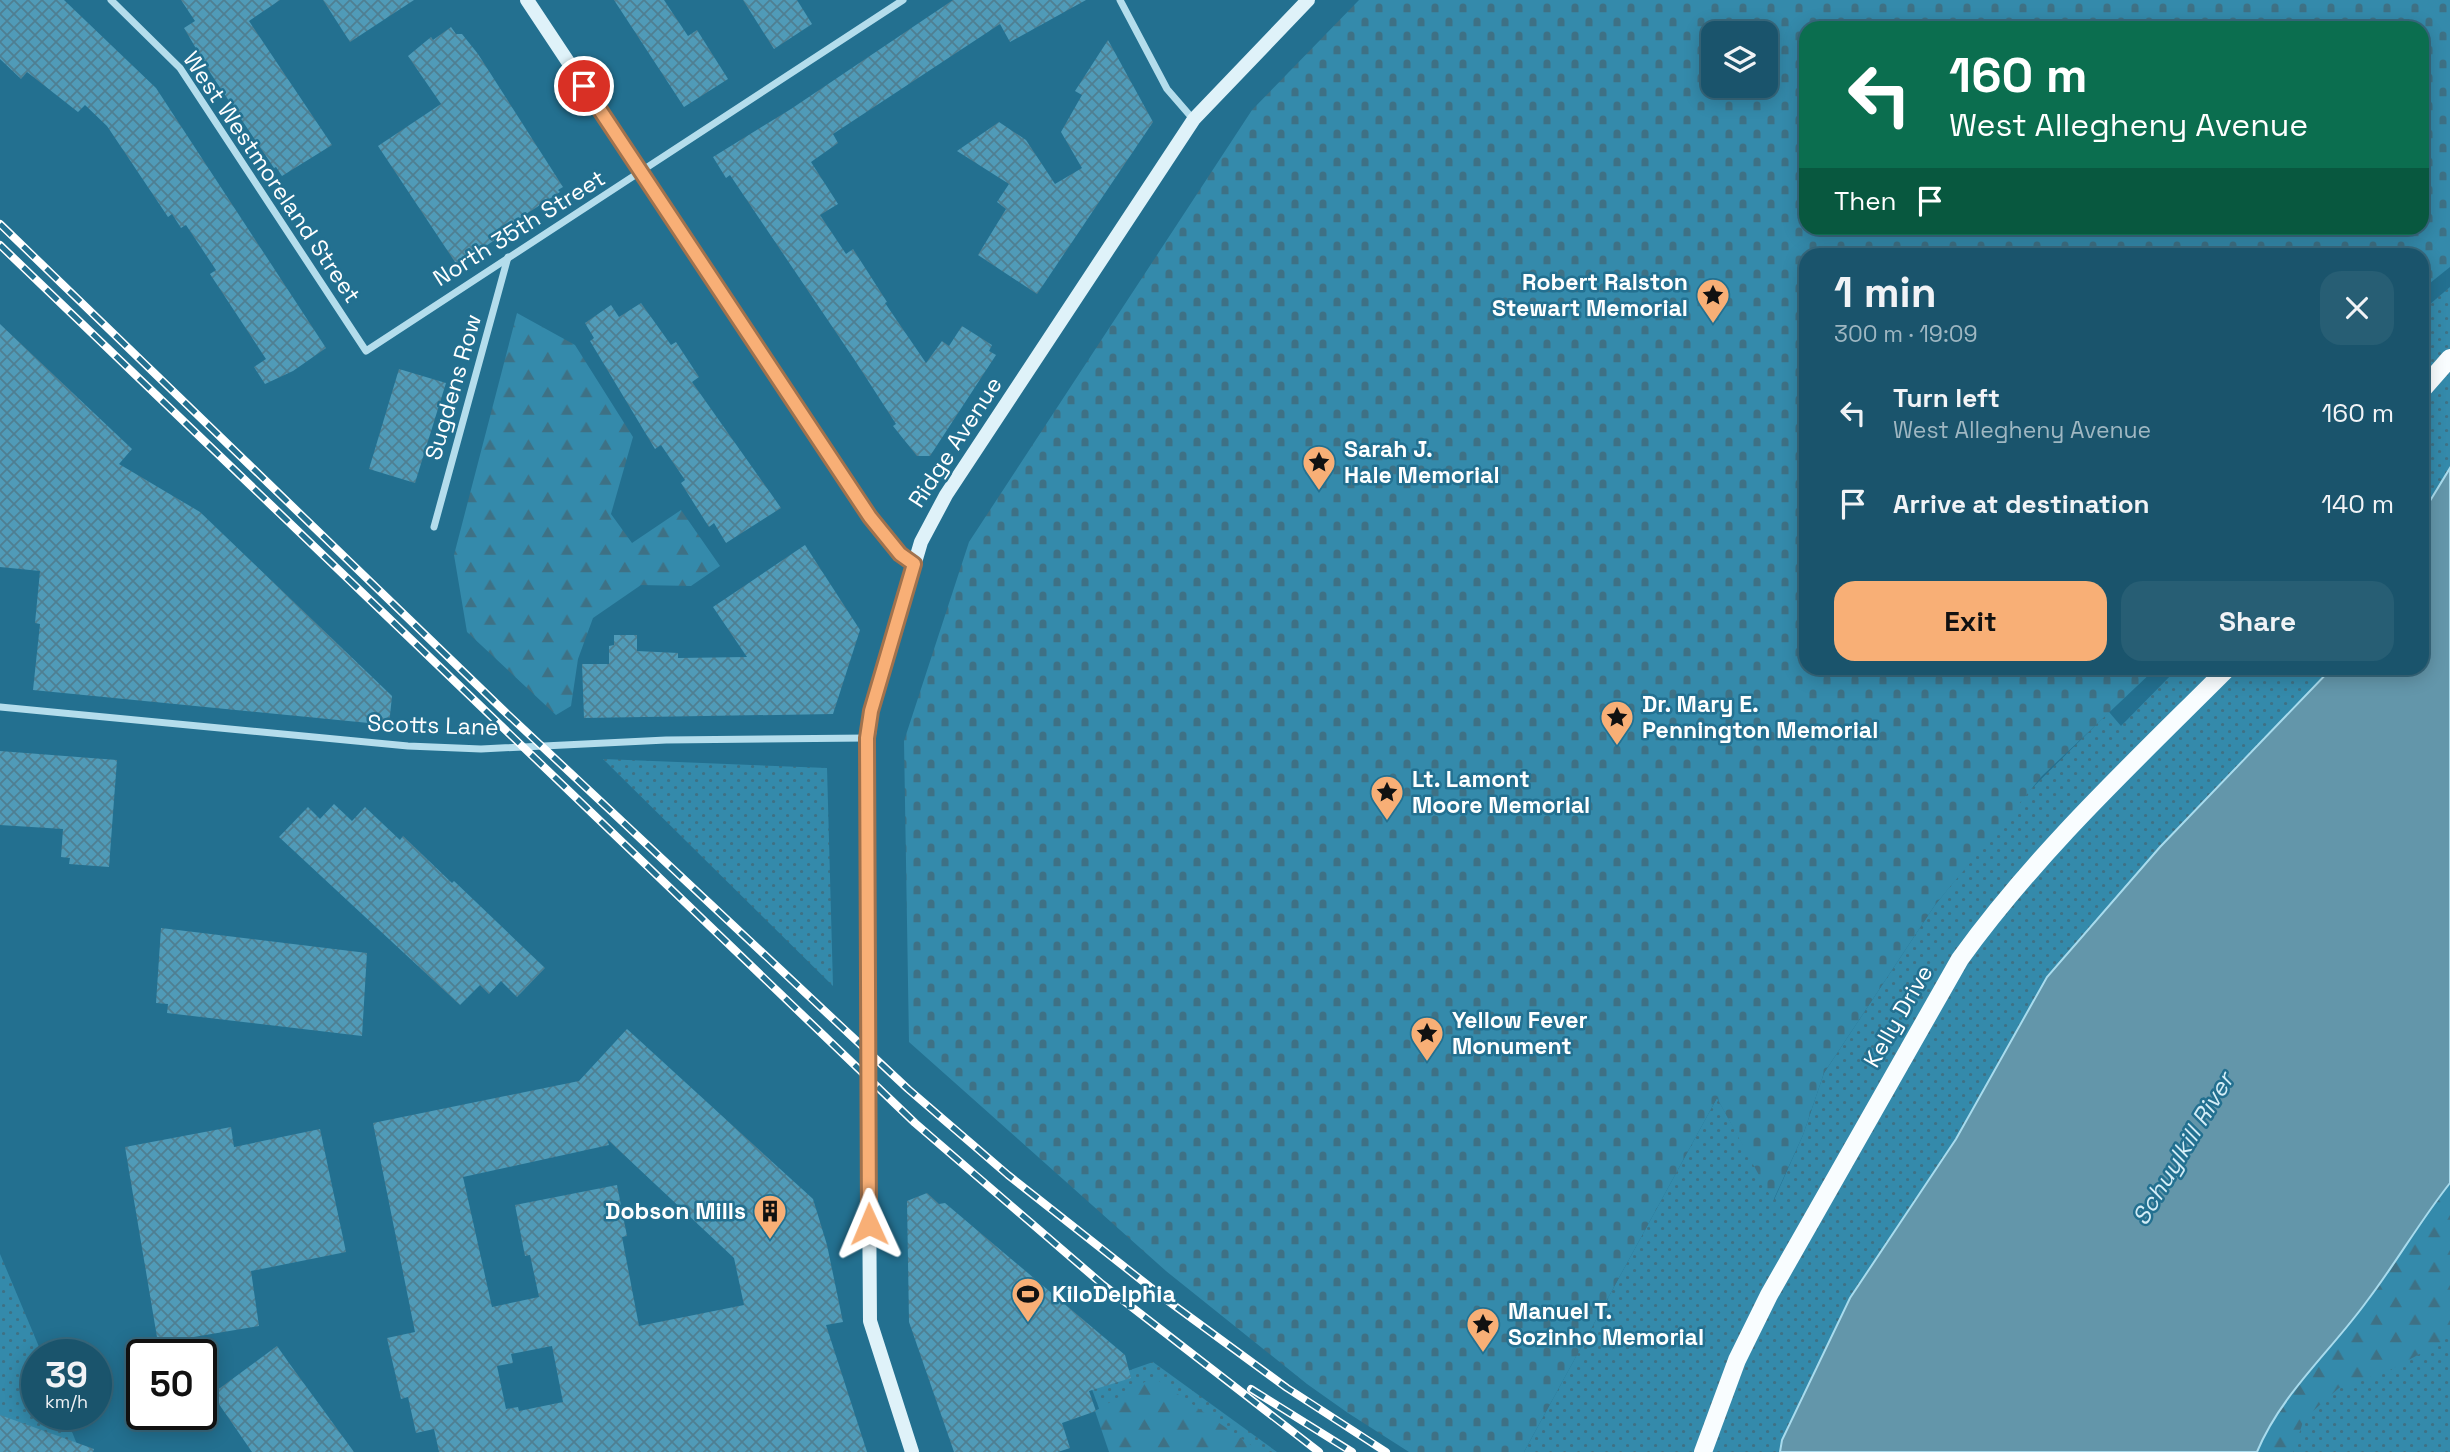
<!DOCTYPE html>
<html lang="en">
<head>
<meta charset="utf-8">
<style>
  body { margin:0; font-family:"Space Grotesk",sans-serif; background:#275e74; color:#f1f3f6; height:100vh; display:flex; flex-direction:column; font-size:26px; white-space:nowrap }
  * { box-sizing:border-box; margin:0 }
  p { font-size:23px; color:#9fb7c2 }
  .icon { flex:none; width:38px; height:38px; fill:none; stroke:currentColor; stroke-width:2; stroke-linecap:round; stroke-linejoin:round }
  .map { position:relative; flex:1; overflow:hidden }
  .drawer { position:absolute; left:1799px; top:248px; width:630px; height:427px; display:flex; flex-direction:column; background:#1a546c; border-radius:21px; box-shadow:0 4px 18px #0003,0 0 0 2px #386a7f }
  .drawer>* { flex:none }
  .banner { position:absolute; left:1799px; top:21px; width:630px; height:214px; border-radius:21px; box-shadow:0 4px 18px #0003,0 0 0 2px #386a7f; background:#0b6e4f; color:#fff; overflow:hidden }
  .controls { position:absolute; left:1701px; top:21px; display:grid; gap:14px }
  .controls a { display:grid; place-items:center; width:77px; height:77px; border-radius:14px; background:#1a546c; box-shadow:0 4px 18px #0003,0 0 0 2px #386a7f; font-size:35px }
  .speed { position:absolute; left:21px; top:1339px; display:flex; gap:14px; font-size:35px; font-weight:700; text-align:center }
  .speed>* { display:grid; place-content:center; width:91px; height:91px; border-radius:50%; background:#1a546c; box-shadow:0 4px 18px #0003,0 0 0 2px #386a7f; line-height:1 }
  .speed small { font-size:18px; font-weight:400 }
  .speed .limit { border:4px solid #111; border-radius:10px; background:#fff; color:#111 }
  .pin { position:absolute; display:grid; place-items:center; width:60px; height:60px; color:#fff; margin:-30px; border:4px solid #fff; border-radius:50%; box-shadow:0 2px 7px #0007 }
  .me { position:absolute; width:77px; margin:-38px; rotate:359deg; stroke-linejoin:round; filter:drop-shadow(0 0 5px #0008) }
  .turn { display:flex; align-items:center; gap:24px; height:147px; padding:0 35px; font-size:32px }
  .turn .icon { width:91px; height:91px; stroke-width:2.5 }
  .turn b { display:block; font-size:49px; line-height:60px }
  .then { display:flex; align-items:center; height:66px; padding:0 35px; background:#0003; gap:14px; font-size:26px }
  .round { display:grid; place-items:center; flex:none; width:74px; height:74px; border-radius:21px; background:#275e74 }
  .summary { display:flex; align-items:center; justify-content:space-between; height:119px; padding:0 35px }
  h1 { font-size:42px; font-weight:600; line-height:52px }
  .button { display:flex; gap:14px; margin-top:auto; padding:14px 35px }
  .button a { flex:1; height:80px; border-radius:21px; background:#f8af76; color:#111; font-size:28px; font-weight:600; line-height:80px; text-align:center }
  .button a+a { background:#275e74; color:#f1f3f6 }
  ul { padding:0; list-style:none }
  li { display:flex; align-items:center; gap:21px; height:91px; padding:0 35px }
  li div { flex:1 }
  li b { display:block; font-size:26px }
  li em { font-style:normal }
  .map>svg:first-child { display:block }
</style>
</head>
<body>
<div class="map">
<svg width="2450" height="1452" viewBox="0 0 2450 1452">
  <defs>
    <pattern id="green-dots" width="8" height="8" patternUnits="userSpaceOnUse" patternTransform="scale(1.75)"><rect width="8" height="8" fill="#348aab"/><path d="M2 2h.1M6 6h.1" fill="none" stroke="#3e7185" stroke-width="1.8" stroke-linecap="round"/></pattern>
    <pattern id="forest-firs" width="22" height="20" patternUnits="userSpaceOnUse" patternTransform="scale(1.75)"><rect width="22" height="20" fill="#348aab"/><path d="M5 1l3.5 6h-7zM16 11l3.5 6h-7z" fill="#3e7185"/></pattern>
    <pattern id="cemetery-stones" width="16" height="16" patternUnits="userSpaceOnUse" patternTransform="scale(1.75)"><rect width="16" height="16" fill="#348aab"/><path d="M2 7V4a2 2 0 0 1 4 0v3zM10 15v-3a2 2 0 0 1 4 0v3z" fill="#3e7185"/></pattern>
    <pattern id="building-cross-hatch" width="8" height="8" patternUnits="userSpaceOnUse" patternTransform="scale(1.75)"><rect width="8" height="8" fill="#509bb8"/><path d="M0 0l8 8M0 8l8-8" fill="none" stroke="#4f7f92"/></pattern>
  </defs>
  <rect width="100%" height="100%" fill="#237090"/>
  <g fill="url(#green-dots)">
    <path d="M2450,287V468L2422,514V311Z"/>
    <path d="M2177,669H2331L2160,847L2047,977L1956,1139L1850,1298L1782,1440L1780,1452H1524L1717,1098L1774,1200L1803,1135L1824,1073L1935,905L2021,799L2109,712L2121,726Z"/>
    <path d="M603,759L827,768L833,986Z"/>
    <path d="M2450,1183V1452H2257C2281,1394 2331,1351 2367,1301C2396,1263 2420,1221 2450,1183Z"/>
    <path d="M0,1254L42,1354H37V1414H65L80,1452H0Z"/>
    <path d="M1153,1362L1277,1452H1115L1090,1384Z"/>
  </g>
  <g fill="url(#forest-firs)">
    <path d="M517,313L575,345L633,437L611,514L632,543L681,510L720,566L691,586L641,585L593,618L578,659L571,706L556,715L467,632L454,555Z"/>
    <path d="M2450,1183V1325L2440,1343L2390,1370L2339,1388L2304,1419L2293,1452H2257C2281,1394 2331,1351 2367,1301C2396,1263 2420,1221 2450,1183Z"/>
    <path d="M1153,1377L1261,1452H1109L1095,1411Z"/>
  </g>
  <path fill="url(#cemetery-stones)" fill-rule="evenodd" d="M1359,0H2450V267L2425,287L2422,288V256H1806V668L2155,669L2042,776L1935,905L1824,1073L1803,1135L1773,1201L1717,1098L1524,1452H1409L1348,1413L1307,1384L1166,1271L909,1042L904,741L969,542L1252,110ZM1806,28H2422V228H1806ZM1713,33H1766V86H1713Z"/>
  <path fill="#6396aa" stroke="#a8dbed" stroke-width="2" d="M2450,468V1183C2420,1221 2396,1263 2367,1301C2331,1351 2281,1394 2257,1452H1780L1782,1440L1850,1298L1956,1139L2047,977L2160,847L2331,669L2422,668V514Z"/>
  <g fill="url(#building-cross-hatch)" fill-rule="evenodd">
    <path d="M0,0H64L156,88L326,348L293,371L265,384L254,367L266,359L210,274L216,270L186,225L181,228L172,214L168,217L107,126L85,105L78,112L27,72L21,79L0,59Z"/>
    <path d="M181,0H280L249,21L332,145L282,176L276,167L274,168L211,74L184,28L195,21Z"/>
    <path d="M323,0H414L350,42Z"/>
    <path d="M614,0H664L688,36L697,30L728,79L684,107Z"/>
    <path d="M743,0H797L812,24L774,49Z"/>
    <path d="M953,0H1086L1010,42L1000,24L833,134L838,143L811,162L838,204L820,215L846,254L853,249L887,302L885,303L926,363L942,341L949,346L962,326L992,345L989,351L996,355L930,456H917L893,426L896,424L854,359L730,175L726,178L713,157L791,109Z"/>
    <path d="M451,27L456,34H462L478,54L563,187L558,190L560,192L511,224L513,228L457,265L378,146L441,104L408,56L431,37L433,40Z"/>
    <path d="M1108,40L1153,122L1037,294L978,255L1006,209L997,202L1009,184L957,151L999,122L1026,140L1055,184L1082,168L1061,132L1082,95L1075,91Z"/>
    <path d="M641,303L671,345L676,342L699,377L692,382L781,508L726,543L714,523L709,527L681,483L685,480L661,445L655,449L590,341L594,338L585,323L611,305L619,317Z"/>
    <path d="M0,324L132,449L119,464L200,512L392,696L389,725L33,690L40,624L35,623L40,571L0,567Z"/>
    <path d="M399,369L446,383L415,483L369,469Z"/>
    <path d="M805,545L860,630L833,714L584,718L582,664H609V646L614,645V635H637V651L678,653V658L747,657L713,607Z"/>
    <path d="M0,751L117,760L109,867L69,864L70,858L61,857L63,829L0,825Z"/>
    <path d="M334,804L352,821L365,807L400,840L403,836L452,883L454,881L545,968L517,997L501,981L489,994L480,985L460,1005L279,837L308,807L320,819Z"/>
    <path d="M161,928L367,953L362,1036L167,1013L168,1004L156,1003Z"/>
    <path d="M627,1029L813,1199L827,1245L843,1322L826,1325L867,1452H439L434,1429L416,1433L408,1397L401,1399L387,1338L415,1332L373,1123L579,1081ZM607,1139L734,1258L744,1305L639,1326L622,1237L627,1236L617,1185L515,1205L525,1256L530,1255L539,1297L492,1307L463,1177L609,1145ZM552,1346L563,1402L519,1411L518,1407L506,1409L497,1366L513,1363L511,1354Z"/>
    <path d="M231,1127L234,1147L320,1129L346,1252L251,1271L259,1326L158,1343L125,1147Z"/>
    <path d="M927,1193L939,1204L945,1203L1125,1355L1131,1378L1089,1391L1096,1411L1062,1423L1070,1448L1058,1452H954L909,1322L907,1201Z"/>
    <path d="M277,1346L289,1363L354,1452H252L212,1394Z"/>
    <path d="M0,1415L94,1449L93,1452H0Z"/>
  </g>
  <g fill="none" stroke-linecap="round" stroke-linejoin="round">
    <g stroke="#b4ddec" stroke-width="7">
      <path d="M111,0L180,68L366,351L903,0"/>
      <path d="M1120,0L1167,89L1193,119"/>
      <path d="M434,527L508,257"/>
      <path d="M0,707L408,746L481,749L666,740L867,738"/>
    </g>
    <g stroke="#dff2f9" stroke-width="14">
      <path d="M527,0L870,517L900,554L914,564"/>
      <path d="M912,1452L870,1321L866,771L871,711L921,542L946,495L1194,119L1308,0"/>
    </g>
    <g stroke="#f9fdff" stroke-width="18">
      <path d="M2422,390L2450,358"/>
      <path d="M1703,1452L1737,1360L1769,1295L1960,959C2038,851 2134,762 2228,668"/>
    </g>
    <defs>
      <g id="rail">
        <path d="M0,224L502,709L908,1089L1008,1175L1164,1298L1287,1388L1386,1452"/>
        <path d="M0,245L915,1123L1102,1284L1319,1452"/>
        <path d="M1251,1389L1352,1452"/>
      </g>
    </defs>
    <use href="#rail" stroke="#fff" stroke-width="8"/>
    <use href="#rail" stroke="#237090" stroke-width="5" stroke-dasharray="16" stroke-linecap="butt"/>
  </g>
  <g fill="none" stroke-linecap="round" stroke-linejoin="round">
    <defs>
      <path id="route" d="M584,86L870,517L900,554L914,564L871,711L867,738L869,1224"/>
    </defs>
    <use href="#route" stroke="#a1724d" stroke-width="18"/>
    <use href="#route" stroke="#f8af76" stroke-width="12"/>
  </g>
  <defs>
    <symbol id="sight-pin" viewBox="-11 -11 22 30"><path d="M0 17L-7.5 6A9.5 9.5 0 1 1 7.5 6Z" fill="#f8af76" stroke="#237090"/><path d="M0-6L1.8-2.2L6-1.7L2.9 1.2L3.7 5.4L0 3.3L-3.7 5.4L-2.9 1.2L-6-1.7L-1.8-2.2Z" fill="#111"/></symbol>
    <symbol id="building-pin" viewBox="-11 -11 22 30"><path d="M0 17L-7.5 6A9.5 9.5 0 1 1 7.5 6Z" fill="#f8af76" stroke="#237090"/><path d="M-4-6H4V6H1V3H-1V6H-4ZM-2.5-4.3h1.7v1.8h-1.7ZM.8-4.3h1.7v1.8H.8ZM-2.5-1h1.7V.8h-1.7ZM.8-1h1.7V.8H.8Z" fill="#111"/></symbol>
    <symbol id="stadium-pin" viewBox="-11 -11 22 30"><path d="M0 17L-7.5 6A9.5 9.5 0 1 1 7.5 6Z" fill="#f8af76" stroke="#237090"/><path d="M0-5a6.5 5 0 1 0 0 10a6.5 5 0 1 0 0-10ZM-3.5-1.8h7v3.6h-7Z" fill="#111"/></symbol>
  </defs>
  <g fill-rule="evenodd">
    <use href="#sight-pin" x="1694" y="276" width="38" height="52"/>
    <use href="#sight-pin" x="1300" y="443" width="38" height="52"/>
    <use href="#sight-pin" x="1598" y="698" width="38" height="52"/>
    <use href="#sight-pin" x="1368" y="773" width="38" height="52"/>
    <use href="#sight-pin" x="1408" y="1014" width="38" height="52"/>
    <use href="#building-pin" x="751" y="1192" width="38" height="52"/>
    <use href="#stadium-pin" x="1009" y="1275" width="38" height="52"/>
    <use href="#sight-pin" x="1464" y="1305" width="38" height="52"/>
  </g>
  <g text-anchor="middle" stroke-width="5" stroke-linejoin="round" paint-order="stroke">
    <g font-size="23" fill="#fff" stroke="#237090">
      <text transform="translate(272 177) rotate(56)" y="8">West Westmoreland Street</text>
      <text transform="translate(519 228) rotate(-32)" y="8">North 35th Street</text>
      <text transform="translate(453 387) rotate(-74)" y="8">Sugdens Row</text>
      <text transform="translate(955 442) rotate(-57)" y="8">Ridge Avenue</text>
      <text transform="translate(433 725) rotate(2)" y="8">Scotts Lane</text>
      <text transform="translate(1898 1016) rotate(-60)" y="8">Kelly Drive</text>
    </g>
    <g font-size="23" font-weight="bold" fill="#fff" stroke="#237090" text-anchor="start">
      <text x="1688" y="290" text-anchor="end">Robert Ralston<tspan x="1688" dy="26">Stewart Memorial</tspan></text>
      <text x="1344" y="457">Sarah J.<tspan x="1344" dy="26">Hale Memorial</tspan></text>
      <text x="1642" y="712">Dr. Mary E.<tspan x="1642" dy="26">Pennington Memorial</tspan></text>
      <text x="1412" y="787">Lt. Lamont<tspan x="1412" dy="26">Moore Memorial</tspan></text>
      <text x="1452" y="1028">Yellow Fever<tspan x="1452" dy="26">Monument</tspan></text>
      <text x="746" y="1219" text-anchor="end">Dobson Mills</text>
      <text x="1052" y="1302">KiloDelphia</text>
      <text x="1508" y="1319">Manuel T.<tspan x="1508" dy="26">Sozinho Memorial</tspan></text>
    </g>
    <g font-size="24" font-style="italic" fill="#d3edf7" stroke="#237090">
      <text transform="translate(2183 1149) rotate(-59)" y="8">Schuylkill River</text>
    </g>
  </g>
</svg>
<div class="controls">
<a><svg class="icon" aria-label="layers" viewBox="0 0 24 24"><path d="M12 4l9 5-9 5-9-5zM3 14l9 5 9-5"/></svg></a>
</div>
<div class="speed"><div>39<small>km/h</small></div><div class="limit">50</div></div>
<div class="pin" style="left:584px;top:86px;background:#d93025"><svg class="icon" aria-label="arrive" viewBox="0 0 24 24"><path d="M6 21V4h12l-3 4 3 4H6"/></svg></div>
<svg class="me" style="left:869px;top:1224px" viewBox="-20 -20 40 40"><path d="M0-17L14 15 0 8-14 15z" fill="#f8af76" stroke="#fff" stroke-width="4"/></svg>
<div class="banner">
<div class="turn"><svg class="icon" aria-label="left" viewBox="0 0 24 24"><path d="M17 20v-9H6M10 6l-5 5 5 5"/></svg><div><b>160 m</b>West Allegheny Avenue</div></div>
<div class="then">Then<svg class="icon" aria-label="arrive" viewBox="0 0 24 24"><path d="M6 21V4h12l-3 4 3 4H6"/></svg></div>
</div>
<section class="drawer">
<div class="summary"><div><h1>1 min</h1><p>300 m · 19:09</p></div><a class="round"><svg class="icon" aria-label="close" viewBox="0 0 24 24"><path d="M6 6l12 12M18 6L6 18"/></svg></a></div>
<ul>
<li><svg class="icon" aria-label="left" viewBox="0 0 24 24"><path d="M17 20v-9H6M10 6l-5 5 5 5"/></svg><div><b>Turn left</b><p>West Allegheny Avenue</p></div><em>160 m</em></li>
<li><svg class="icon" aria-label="arrive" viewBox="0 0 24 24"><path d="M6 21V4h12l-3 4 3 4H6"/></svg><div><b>Arrive at destination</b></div><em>140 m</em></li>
</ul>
<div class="button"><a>Exit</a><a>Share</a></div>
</section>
</div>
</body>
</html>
